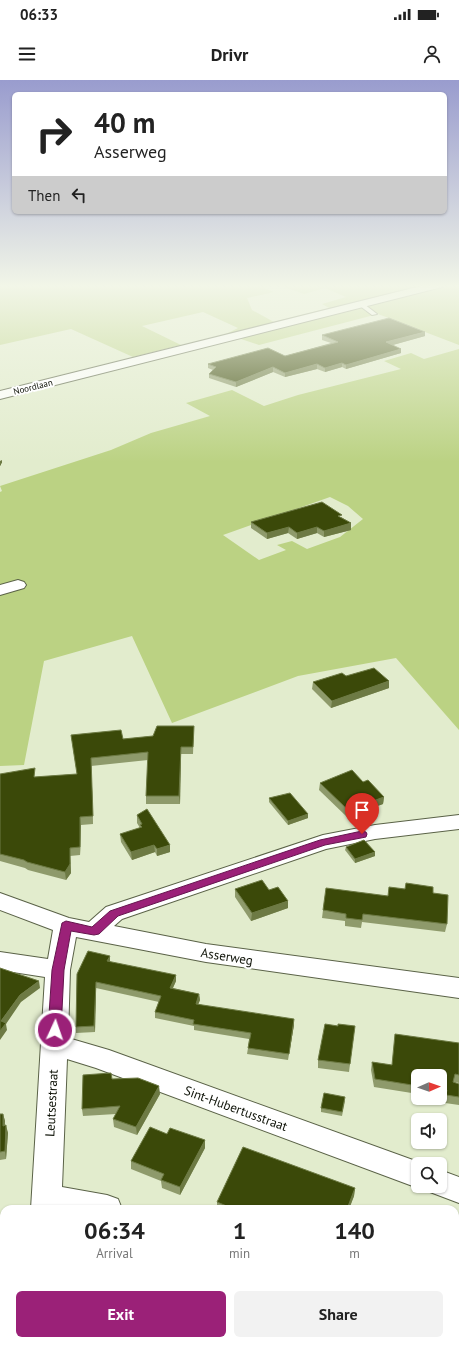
<!DOCTYPE html>
<html lang="en">
<head>
<meta charset="utf-8">
<style>
  body { margin:0; font-family:"PT Sans",sans-serif; background:#f2f2f2; color:#222; height:100vh; display:flex; flex-direction:column; font-size:15px; white-space:nowrap }
  * { box-sizing:border-box; margin:0 }
  p { font-size:13px; color:#767676 }
  .icon { flex:none; width:22px; height:22px; fill:none; stroke:currentColor; stroke-width:2; stroke-linecap:round; stroke-linejoin:round }
  .map { position:relative; flex:1; overflow:hidden }
  .sheet { position:absolute; left:0px; top:1125px; width:459px; height:140px; display:flex; flex-direction:column; background:#fff; border-radius:12px 12px 0 0; box-shadow:0 1px 3px #0004 }
  .sheet>* { flex:none }
  .hud { position:absolute; left:12px; top:12px; width:435px; height:122px; border-radius:6px; box-shadow:0 1px 3px #0004; background:#fff; color:#222; overflow:hidden }
  .needle { width:26px; rotate:88deg }
  .tools { position:absolute; left:411px; top:989px; display:grid; gap:8px }
  .tools a { display:grid; place-items:center; width:36px; height:36px; border-radius:6px; background:#fff; box-shadow:0 1px 3px #0004; font-size:20px }
  .pin { position:absolute; display:grid; place-items:center; width:34px; height:34px; color:#fff; margin:-41px -17px; border-radius:50% 50% 50% 0; rotate:-45deg; box-shadow:0 0 4px #0007 }
  .pin .icon { rotate:45deg }
  .me { position:absolute; width:44px; margin:-22px; rotate:3deg; stroke-linejoin:round; filter:drop-shadow(0 0 3px #0008) }
  .turn { display:flex; align-items:center; gap:14px; height:84px; padding:0 16px; font-size:18px }
  .turn .icon { width:52px; height:52px; stroke-width:2.5 }
  .turn b { display:block; font-size:28px; line-height:34px }
  .then { display:flex; align-items:center; height:38px; padding:0 16px; background:#0003; gap:8px; font-size:15px }
  .eta { display:flex; justify-content:space-evenly; align-items:center; height:68px; text-align:center }
  .eta b { font-size:24px; font-weight:700; line-height:28px }
  .button { display:flex; gap:8px; margin-top:auto; padding:8px 16px }
  .button a { flex:1; height:46px; border-radius:6px; background:#9b2178; color:#fff; font-size:16px; font-weight:700; line-height:46px; text-align:center }
  .button a+a { background:#f2f2f2; color:#222 }
  .status { display:flex; justify-content:space-between; align-items:center; height:28px; padding:0 20px; background:#fff; direction:ltr }
  .status svg { height:11px; fill:currentColor }
  header { display:flex; justify-content:space-between; align-items:center; height:52px; padding:0 16px; background:#fff; font-size:18px; font-weight:700 }
  .map>svg:first-child { display:block }
</style>
</head>
<body>
<div class="status"><b>06:33</b><svg viewBox="0 0 49 12"><path d="M0 12V9h3v3zM5 12V6h3v6zM10 12V3h3v9zM15 12V0h3v12zM26 1h20v11H26zM47 4h2v5h-2z"/></svg></div>
<header><svg class="icon" aria-label="menu" viewBox="0 0 24 24"><path d="M4 6h16M4 12h16M4 18h16"/></svg>Drivr<svg class="icon" aria-label="person" viewBox="0 0 24 24"><circle cx="12" cy="8" r="4"/><path d="M4 21q1-7 8-7t8 7"/></svg></header>
<div class="map">
<svg width="459" height="1265" viewBox="0 0 459 1265">
  <rect width="100%" height="100%" fill="#e2eccd"/>
  <g fill="#bbd283" fill-rule="evenodd">
    <path d="M0,205H276L264,208L274,212L247,218L252,230L274,242L329,228L322,224L346,217L325,208L304,214L278,205H459V265L378,234L259,265L226,254L238,248L203,232L142,246L181,265L133,277L71,249L0,265Z"/>
    <path d="M459,269V650L396,578L298,596L172,643L132,556L44,581L24,685L0,686V412L2,411L0,406L111,370L151,353L210,336L186,323L232,310L264,326L298,315L401,289L384,281L411,273L424,279ZM330,417L348,426L363,439L340,457L307,469L292,461L277,465L286,470L259,480L223,455Z"/>
  </g>
  <g fill="none" stroke-linecap="round" stroke-linejoin="round">
    <defs>
      <path id="service" d="M360,224H364L377,234L372,235L360,226Z"/>
      <g id="minor">
        <path d="M18,500L24,502L26,505L24,508L0,515V505Z"/>
        <path d="M459,735V749L375,759L326,769L122,839L114,846L206,864L459,898V918L206,882L76,857L70,890L68,958L109,970L424,1084H418V1106H424L418,1108L96,988L67,979L62,1107L107,1115L118,1119L122,1129H31L45,897L0,890V872L48,879L53,850L0,830V813L69,838L89,842L106,827L323,755L375,745Z"/>
        <path d="M440,1090L459,1097V1123L430,1112L427,1106H440Z"/>
        <rect x="26" y="1261" width="32" height="4"/>
        <path d="M361,1261H400L401,1265H362Z"/>
      </g>
      <path id="secondary" d="M425,205H444L442,207L0,319V311Z"/>
    </defs>
    <use href="#service" stroke="#5a6247" stroke-width="2"/>
    <use href="#minor" stroke="#5a6247" stroke-width="2"/>
    <use href="#secondary" stroke="#5a6247" stroke-width="2"/>
    <use href="#service" fill="#fff" fill-rule="evenodd"/>
    <use href="#minor" fill="#fff" fill-rule="evenodd"/>
    <use href="#secondary" fill="#fff" fill-rule="evenodd"/>
  </g>
  <g fill="#8e9a6b">
    <path d="M322,255L425,256L392,265L401,273L346,289L342,287L325,292L317,289L285,297L273,292L236,307L209,298V294L213,290L208,288V284L285,276L331,263L322,260Z"/>
    <path d="M341,437L351,443V450L324,457L317,453L297,459L288,453L267,459L251,448V442Z"/>
    <path d="M346,596L389,608L331,628L312,609L313,602Z"/>
    <path d="M194,646L193,674H181L180,724H146V716L148,680L91,686L93,744L81,745L80,775L70,776L71,793L66,800L28,790L25,788L0,781V694L36,697L77,694L71,655L123,659L153,656Z"/>
    <path d="M363,702L384,717L383,724L347,737L319,710L320,703Z"/>
    <path d="M269,718L308,734V738L288,745L269,722Z"/>
    <path d="M137,735L170,772L157,776L155,772L132,780L121,762L120,754L140,748L137,743Z"/>
    <path d="M346,767L375,776L355,783L345,770Z"/>
    <path d="M235,809L269,810L288,828L251,841L235,817Z"/>
    <path d="M433,813L447,844L445,852L362,842L361,848L345,846V841L322,838L323,830L388,816Z"/>
    <path d="M110,876V882L176,901L173,908L199,914L200,920L198,924L294,945L288,980L247,974L248,968L249,959L194,950V946L155,938V932L159,922L96,908L95,952L76,953V947L77,894Z"/>
    <path d="M338,946H355L349,992L318,988V980Z"/>
    <path d="M459,963V1003L454,1002L459,1004V1025L445,1023V1018L440,1017V996H418V1014L374,1007L371,990L372,982L392,985Z"/>
    <path d="M112,999L160,1014L137,1055L114,1047L113,1039L116,1034L83,1036L82,1029Z"/>
    <path d="M345,1021L342,1036L321,1032V1028Z"/>
    <path d="M0,1034H3L5,1041V1045L8,1053L6,1079L0,1080Z"/>
    <path d="M167,1054L205,1060V1068L180,1115L162,1108L161,1101L131,1089V1081Z"/>
    <path d="M355,1108L354,1116L349,1129H217V1122Z"/>
    <path d="M455,1184L459,1186V1243L455,1241Z"/>
    <path d="M98,1261H177V1264L98,1265Z"/>
  </g>
  <g fill="#6d7a44">
    <path d="M425,252V256L386,267V262Z"/>
    <path d="M401,269V273L346,289V285Z"/>
    <path d="M342,283V287L325,292V288Z"/>
    <path d="M317,284V289L285,297V293Z"/>
    <path d="M273,287V292L236,307V302Z"/>
    <path d="M2,380V383L1,384V385L0,386V381Z"/>
    <path d="M351,443V450L324,457V451Z"/>
    <path d="M289,447L288,453L267,459V453Z"/>
    <path d="M317,447V453L297,459V453Z"/>
    <path d="M389,601V608L331,628L332,621Z"/>
    <path d="M181,667V674L180,724L179,716Z"/>
    <path d="M91,678V686L93,744V736Z"/>
    <path d="M384,717L383,724L347,737L348,730Z"/>
    <path d="M308,734V738L288,745V741Z"/>
    <path d="M80,737L81,745L80,775Z"/>
    <path d="M154,765L155,772L132,780L131,772Z"/>
    <path d="M170,765V772L157,776V769Z"/>
    <path d="M70,768L71,793L66,800L65,792Z"/>
    <path d="M375,772V776L355,783V779Z"/>
    <path d="M288,821V828L251,841L252,833Z"/>
    <path d="M110,876V882L107,881Z"/>
    <path d="M176,895V901L170,914V908Z"/>
    <path d="M39,901L40,908L21,922L6,944L7,950L0,960V951L1,941L20,915Z"/>
    <path d="M96,902V908L95,952L94,946Z"/>
    <path d="M199,914L200,920L196,930V924Z"/>
    <path d="M294,939V945L288,980L289,974Z"/>
    <path d="M159,1006L160,1014L137,1055L136,1047Z"/>
    <path d="M3,1034L5,1041L4,1053L3,1046Z"/>
    <path d="M6,1045L8,1053L6,1079L5,1071Z"/>
    <path d="M205,1060V1068L180,1115V1107Z"/>
    <path d="M355,1108L354,1116L349,1129H347Z"/>
  </g>
  <g fill="#3b4909" stroke="#6d7a44">
    <path d="M389,238L425,252L386,262L401,269L346,285L342,283L325,288L317,284L285,293L273,287L236,302L209,294L216,287L208,284L268,268L285,276L338,262L322,255Z"/>
    <path d="M322,422L342,435L338,436L351,443L324,451L317,447L297,453L289,447L267,453L251,442Z"/>
    <path d="M374,588L389,601L332,621L313,602L342,593L346,596Z"/>
    <path d="M157,646H194L193,667H181L179,716H146L148,672L91,678L93,736L80,737V767L70,768V784L65,792L27,782L24,780L0,774V694L35,688L34,697L77,694L71,655L121,650L123,659L153,656Z"/>
    <path d="M352,690L363,702L368,700L384,717L348,730L320,703Z"/>
    <path d="M290,713L308,734L288,741L269,718Z"/>
    <path d="M147,729L170,765L157,769L154,765L131,772L120,754L142,747L140,745L142,744L137,735Z"/>
    <path d="M364,760L375,772L355,779L346,767Z"/>
    <path d="M262,800L269,810L278,807L288,821L252,833L235,809Z"/>
    <path d="M406,803L433,807V813L448,815L447,844L363,834L362,840L346,838V834L323,830L326,808L388,816L389,807L405,809Z"/>
    <path d="M88,871L110,876L107,881L176,895L170,908L199,914L196,924L294,939L289,974L248,968L251,953L193,944L194,940L155,932L161,916L96,902L94,946L76,947L77,894Z"/>
    <path d="M0,888L39,901L20,915L1,941L6,943L0,951Z"/>
    <path d="M325,944L338,946V944L355,946L350,984L318,980Z"/>
    <path d="M395,954L459,963V995L455,994L453,1002L459,1004V1017L446,1015L447,1010L440,1009V996H418V1006L375,999L372,982L392,985Z"/>
    <path d="M111,993L112,999L138,998L159,1006L136,1047L113,1039L120,1026L82,1029L83,995Z"/>
    <path d="M324,1013L345,1017L342,1032L321,1028Z"/>
    <path d="M0,1034H3V1046L6,1045L5,1071L0,1072Z"/>
    <path d="M150,1047L167,1054L170,1048L205,1060L180,1107L161,1100L164,1094L131,1081Z"/>
    <path d="M243,1067L355,1108L347,1129H234L217,1122Z"/>
    <path d="M455,1184L459,1186V1231L455,1229Z"/>
    <path d="M98,1261H133L98,1264Z"/>
  </g>
  <linearGradient id="sky" x2="0" y2="1"><stop stop-color="#999cce"/><stop offset="0.54" stop-color="#f2f6e8"/><stop offset="1" stop-color="#f2f6e8" stop-opacity="0"/></linearGradient>
  <rect width="459" height="382" fill="url(#sky)"/>
  <path fill="#9b2178" stroke="#65154e" d="M362,751L366,752L367,754L366,757L325,765L118,836L99,854L94,855L71,851L64,890L61,950L59,954L55,955L50,954L48,950L52,890L62,843L66,841L92,847L110,831L320,760Z"/>
  <g text-anchor="middle" stroke-width="4" stroke-linejoin="round" paint-order="stroke">
    <g font-size="9" fill="#0d1106" stroke="#fff">
      <text transform="translate(33 307) rotate(-14)" y="3">Noordlaan</text>
    </g>
    <g font-size="13" fill="#0d1106" stroke="#fff">
      <text transform="translate(227 876) rotate(9)" y="5">Asserweg</text>
      <text transform="translate(51 1023) rotate(-87)" y="5">Leutsestraat</text>
      <text transform="translate(236 1028) rotate(20)" y="5">Sint-Hubertusstraat</text>
    </g>
  </g>
</svg>
<div class="tools">
<a><svg class="needle" viewBox="-14 -14 28 28"><path d="M0-13l5 13h-10z" fill="#e53935"/><path d="M0 13l5-13h-10z" fill="#767676"/></svg></a>
<a><svg class="icon" aria-label="sound" viewBox="0 0 24 24"><path d="M4 9h4l5-4v14l-5-4H4zM17 9q2 3 0 6"/></svg></a>
<a><svg class="icon" aria-label="search" viewBox="0 0 24 24"><circle cx="10" cy="10" r="6"/><path d="M15 15l6 6"/></svg></a>
</div>
<div class="pin" style="left:362px;top:754px;background:#d93025"><svg class="icon" aria-label="arrive" viewBox="0 0 24 24"><path d="M6 21V4h12l-3 4 3 4H6"/></svg></div>
<svg class="me" style="left:55px;top:950px" viewBox="-20 -20 40 40"><circle r="17" fill="#9b2178" stroke="#fff" stroke-width="3"/><path d="M0-11L8 9 0 5-8 9z" fill="#fff"/></svg>
<div class="hud">
<div class="turn"><svg class="icon" aria-label="right" viewBox="0 0 24 24"><path d="M7 20v-9h11M14 6l5 5-5 5"/></svg><div><b>40 m</b>Asserweg</div></div>
<div class="then">Then<svg class="icon" aria-label="left" viewBox="0 0 24 24"><path d="M17 20v-9H6M10 6l-5 5 5 5"/></svg></div>
</div>
<section class="sheet">
<div class="eta">
<div><b>06:34</b><p>Arrival</p></div>
<div><b>1</b><p>min</p></div>
<div><b>140</b><p>m</p></div>
</div>
<div class="button"><a>Exit</a><a>Share</a></div>
</section>
</div>
</body>
</html>
